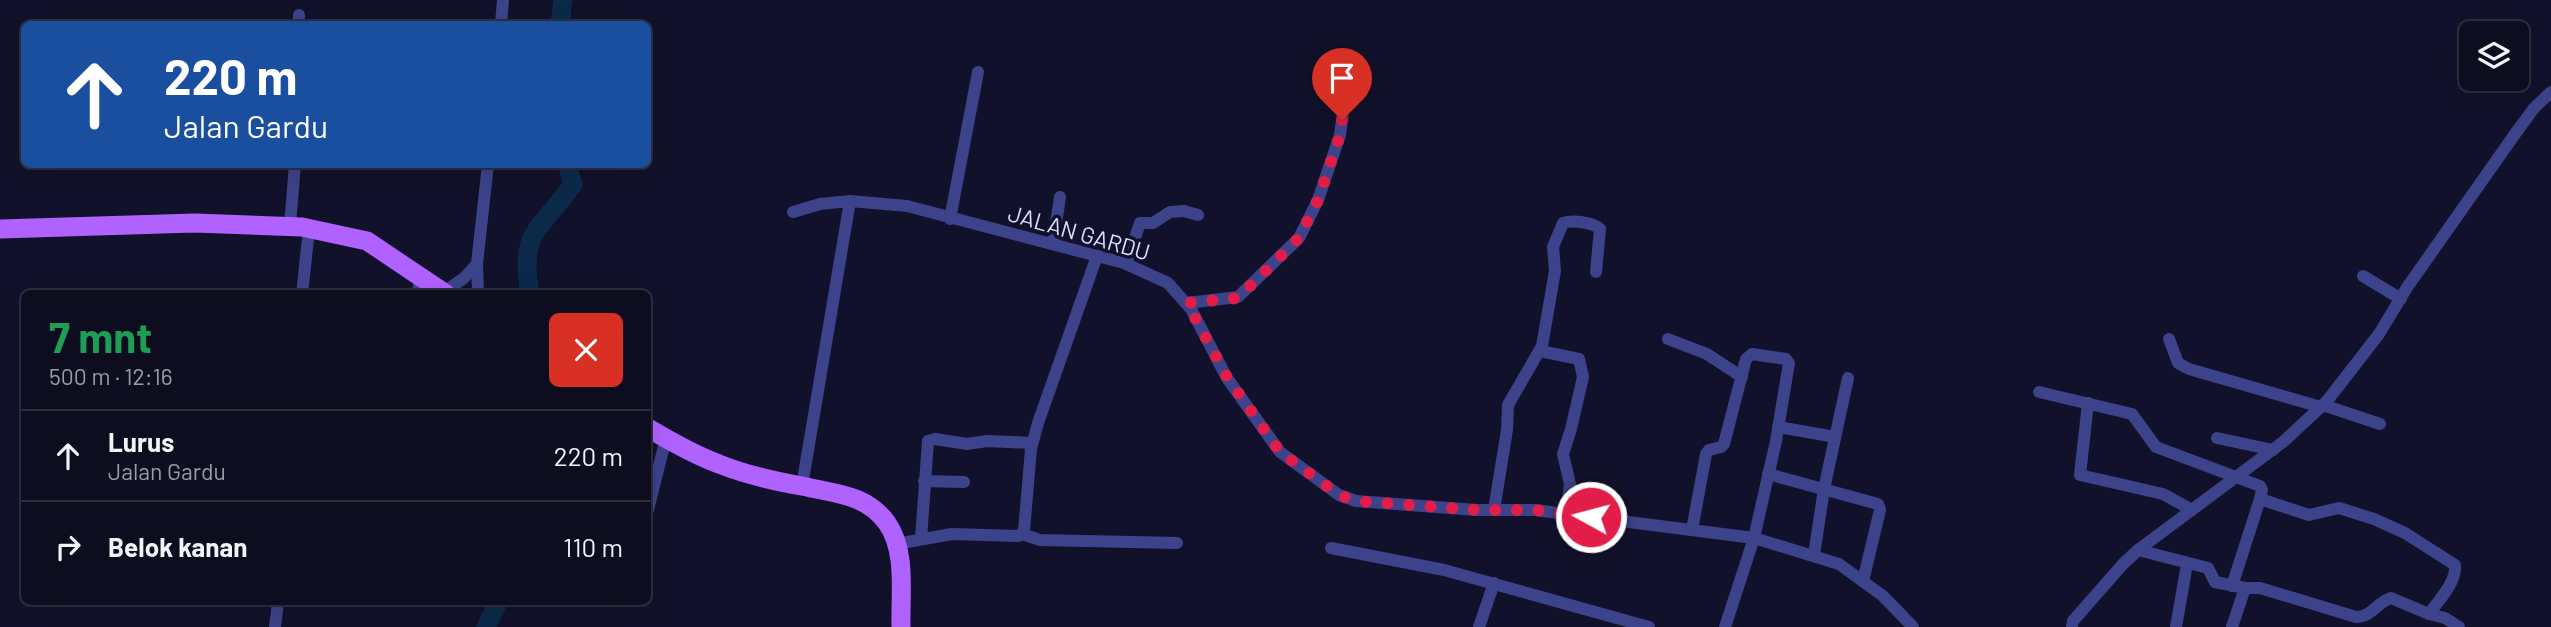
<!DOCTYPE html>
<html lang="id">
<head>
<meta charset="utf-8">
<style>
  body { margin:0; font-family:Barlow,sans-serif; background:#1c1b2d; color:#f1f3f6; height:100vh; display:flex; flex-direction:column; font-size:26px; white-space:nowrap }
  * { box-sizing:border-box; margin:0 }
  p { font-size:23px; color:#9b9ca5 }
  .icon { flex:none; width:38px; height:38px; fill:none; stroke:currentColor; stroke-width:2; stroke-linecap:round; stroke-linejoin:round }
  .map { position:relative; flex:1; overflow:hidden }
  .drawer { position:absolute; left:21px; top:290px; width:630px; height:315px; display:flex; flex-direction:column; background:#0e0d20; border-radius:10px; box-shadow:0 7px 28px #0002,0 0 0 2px #2e2d3e }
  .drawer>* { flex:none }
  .top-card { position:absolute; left:21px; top:21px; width:630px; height:147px; border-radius:10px; box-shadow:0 7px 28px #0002,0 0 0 2px #2e2d3e; background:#1a4fa0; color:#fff; overflow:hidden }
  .controls { position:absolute; left:2459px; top:21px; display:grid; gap:14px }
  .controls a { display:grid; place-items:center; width:70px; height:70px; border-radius:10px; background:#0e0d20; box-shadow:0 7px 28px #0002,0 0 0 2px #2e2d3e; font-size:35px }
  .pin { position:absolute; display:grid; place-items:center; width:60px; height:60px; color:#fff; margin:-72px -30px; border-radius:50% 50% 50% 0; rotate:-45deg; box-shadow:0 0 7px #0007 }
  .pin .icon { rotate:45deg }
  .me { position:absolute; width:77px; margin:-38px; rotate:277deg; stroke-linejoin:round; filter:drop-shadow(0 0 5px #0008) }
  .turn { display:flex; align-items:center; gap:24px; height:147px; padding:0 28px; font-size:32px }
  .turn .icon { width:91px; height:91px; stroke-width:2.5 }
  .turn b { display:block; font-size:49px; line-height:60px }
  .round { display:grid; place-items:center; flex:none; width:74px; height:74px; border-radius:10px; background:#1c1b2d }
  .head { display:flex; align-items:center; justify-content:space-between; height:119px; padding:0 28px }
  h1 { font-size:42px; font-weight:700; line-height:52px; color:#1e9e55 }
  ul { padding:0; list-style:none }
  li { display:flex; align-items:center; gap:21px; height:91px; padding:0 28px; border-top:2px solid #2e2d3e }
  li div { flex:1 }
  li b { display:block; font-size:26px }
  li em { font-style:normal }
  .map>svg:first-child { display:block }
</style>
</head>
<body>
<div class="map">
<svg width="2551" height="627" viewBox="0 0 2551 627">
  <rect width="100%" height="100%" fill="#12112b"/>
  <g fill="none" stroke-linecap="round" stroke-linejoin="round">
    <g stroke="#0b2a4a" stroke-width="19">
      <path d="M560,24L563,0"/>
      <path d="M530,294C519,229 540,232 573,184L567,164"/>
      <path d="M486,627L498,602"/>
    </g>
    <g stroke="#3c438a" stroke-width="12">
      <path d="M299,24V15"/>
      <path d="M501,24L503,0"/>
      <path d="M793,212L820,204L850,201L907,206L1124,263L1168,283L1191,309L1227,378L1280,452L1339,495L1356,501L1476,510H1535L1754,538L1776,441L1789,363L1786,359L1752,354L1746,359L1724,444L1721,447L1709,450L1706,454L1692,530"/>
      <path d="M950,219L978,72"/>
      <path d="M290,226L295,164"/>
      <path d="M1053,244L1060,197"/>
      <path d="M1126,264L1140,223H1153L1170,212L1184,211L1198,215"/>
      <path d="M2363,276L2401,299"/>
      <path d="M444,292L464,278L477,264"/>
      <path d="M302,294L309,229"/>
      <path d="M418,294L420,276"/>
      <path d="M478,294L477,264L488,164"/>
      <path d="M1187,303L1238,297L1299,238L1318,200L1340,135L1344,105"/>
      <path d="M1668,339L1707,354L1742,377"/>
      <path d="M2169,339L2178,363L2189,369L2321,407"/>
      <path d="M1540,351L1579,359L1583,377L1571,429L1563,454L1570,484L1566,514"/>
      <path d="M2039,392L2132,414L2156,447L2260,486L2262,490L2260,499L2232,586"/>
      <path d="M2088,403L2080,475L2163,494L2192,510"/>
      <path d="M2323,405L2380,424"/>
      <path d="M1778,427L1835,437"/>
      <path d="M2217,438L2273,450"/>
      <path d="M1768,474L1878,504L1880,510L1863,581"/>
      <path d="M924,481L964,482"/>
      <path d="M802,486L850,201"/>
      <path d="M2260,499L2309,515L2339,508L2374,519L2405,533L2455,565C2457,582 2438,601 2429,614"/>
      <path d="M648,510L666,438"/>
      <path d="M1494,510L1507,430L1508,405L1542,346L1555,271L1553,247L1563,223C1573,220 1592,222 1600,229L1596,272"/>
      <path d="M1022,534L1040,540L1177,543"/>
      <path d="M921,539L928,441L935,439L967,444L987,441L1032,443"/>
      <path d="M896,544L952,534L1019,536L1024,531L1031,449L1038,423L1097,256"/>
      <path d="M1331,548L1444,570L1649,627"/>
      <path d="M2138,550L2208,568L2215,582L2245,588H2260L2356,617C2372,617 2377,602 2391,598L2429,614L2445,618L2459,627"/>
      <path d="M1814,555L1824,489L1848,378"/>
      <path d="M275,627L278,602"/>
      <path d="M1479,627L1494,583"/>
      <path d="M1725,627L1754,538L1839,564L1883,596L1913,627"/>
      <path d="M2072,627L2073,621L2123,564L2138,550L2283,442L2327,401L2379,334L2408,286L2515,134L2534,108L2551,92"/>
      <path d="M2176,627L2187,564"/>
      <path d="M2232,627L2245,588"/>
    </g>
    <g stroke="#b062ff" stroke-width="19">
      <path d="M0,229L195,223L302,227L367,241L446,294"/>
      <path d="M648,428C670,441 694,455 719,464C746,475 778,482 807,487C837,494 867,495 887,523C907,551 900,595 901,627"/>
    </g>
  </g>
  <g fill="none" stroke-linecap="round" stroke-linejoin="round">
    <path stroke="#e11d48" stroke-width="12" stroke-dasharray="0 21.6" d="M1342,120L1340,135L1318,200L1299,238L1238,298L1187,303L1227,377L1280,452L1339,495L1356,501L1476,510H1535L1591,517"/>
  </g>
  <g text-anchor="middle" stroke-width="7" stroke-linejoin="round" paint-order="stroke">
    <g font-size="23" fill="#dbdcff" stroke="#12112b">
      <text transform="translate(1079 233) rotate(16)" y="8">JALAN GARDU</text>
    </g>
  </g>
</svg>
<div class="controls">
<a><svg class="icon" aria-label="layers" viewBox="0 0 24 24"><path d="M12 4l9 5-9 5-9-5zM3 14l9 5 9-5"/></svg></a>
</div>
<div class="pin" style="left:1342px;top:120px;background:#d93025"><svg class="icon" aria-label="arrive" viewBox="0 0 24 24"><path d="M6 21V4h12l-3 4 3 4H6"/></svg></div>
<svg class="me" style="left:1591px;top:517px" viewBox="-20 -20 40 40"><circle r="17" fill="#e11d48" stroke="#fff" stroke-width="3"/><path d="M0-11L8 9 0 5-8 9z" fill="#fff"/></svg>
<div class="top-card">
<div class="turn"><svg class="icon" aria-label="ahead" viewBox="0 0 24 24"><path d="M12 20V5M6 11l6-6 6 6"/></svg><div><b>220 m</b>Jalan Gardu</div></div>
</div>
<section class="drawer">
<div class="head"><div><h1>7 mnt</h1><p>500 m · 12:16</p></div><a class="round" style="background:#d93025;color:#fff"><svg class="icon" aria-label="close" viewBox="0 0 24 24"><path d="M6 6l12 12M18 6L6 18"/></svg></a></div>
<ul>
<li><svg class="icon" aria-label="ahead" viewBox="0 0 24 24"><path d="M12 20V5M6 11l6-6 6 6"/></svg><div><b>Lurus</b><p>Jalan Gardu</p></div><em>220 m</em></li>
<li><svg class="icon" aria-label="right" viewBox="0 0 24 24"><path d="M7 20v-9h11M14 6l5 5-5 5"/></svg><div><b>Belok kanan</b></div><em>110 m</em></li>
</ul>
</section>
</div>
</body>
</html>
